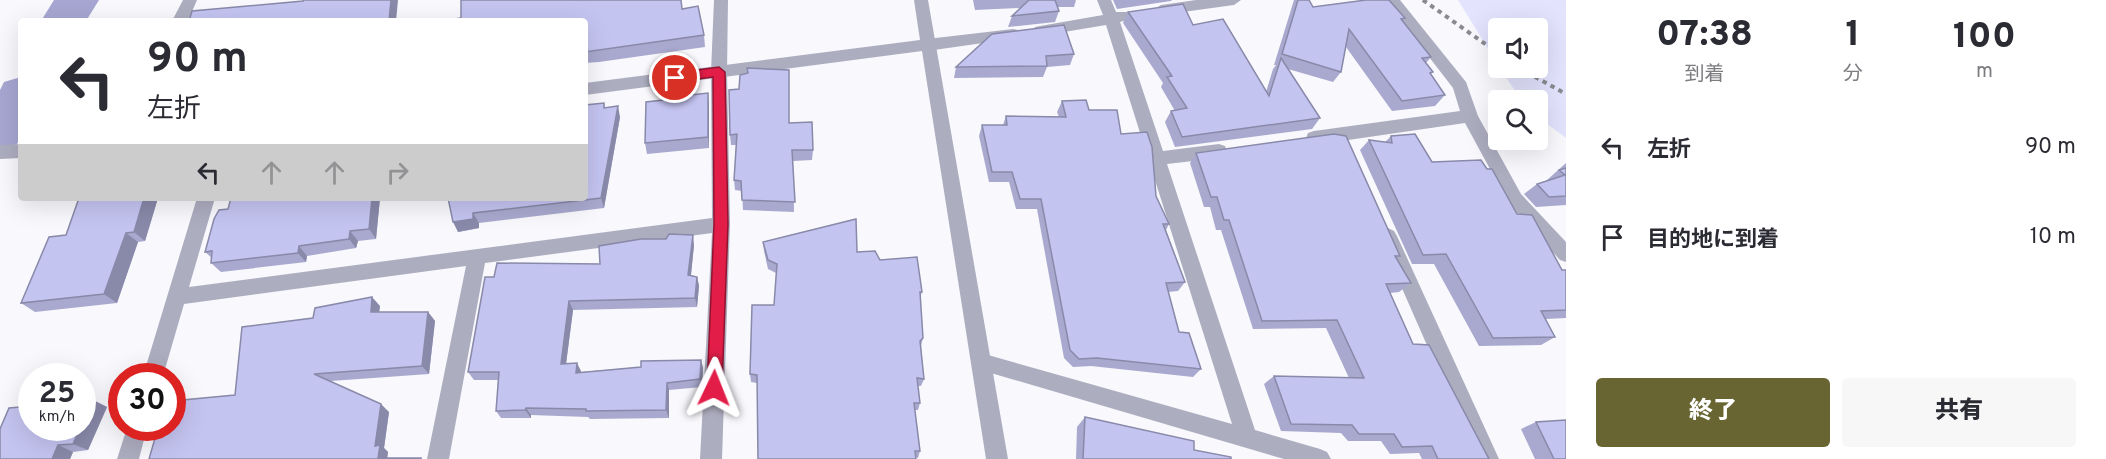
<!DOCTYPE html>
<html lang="ja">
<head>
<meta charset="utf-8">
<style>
  body { margin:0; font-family:Overpass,"Noto Sans JP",sans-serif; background:#f7f7f7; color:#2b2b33; height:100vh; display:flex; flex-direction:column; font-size:22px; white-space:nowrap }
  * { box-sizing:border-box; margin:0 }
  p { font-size:20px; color:#7c7c81 }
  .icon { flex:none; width:33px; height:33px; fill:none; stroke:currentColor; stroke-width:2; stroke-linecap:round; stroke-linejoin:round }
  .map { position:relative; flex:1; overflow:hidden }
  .drawer { display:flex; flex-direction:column; background:#fff; width:540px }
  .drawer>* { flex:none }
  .hud { position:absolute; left:18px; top:18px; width:570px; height:183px; border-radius:6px; box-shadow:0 6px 24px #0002; background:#fff; color:#2b2b33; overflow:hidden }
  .controls { position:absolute; left:1488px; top:18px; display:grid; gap:12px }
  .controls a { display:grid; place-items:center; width:60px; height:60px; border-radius:6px; background:#fff; box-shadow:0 6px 24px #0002; font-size:30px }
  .speed { position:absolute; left:18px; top:363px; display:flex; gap:12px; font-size:30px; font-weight:700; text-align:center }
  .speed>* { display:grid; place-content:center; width:78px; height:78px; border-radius:50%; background:#fff; box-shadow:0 6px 24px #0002; line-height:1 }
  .speed small { font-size:15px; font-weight:400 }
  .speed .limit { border:9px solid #d22; background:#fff; color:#111 }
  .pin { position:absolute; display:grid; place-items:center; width:51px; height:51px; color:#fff; margin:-26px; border:3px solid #fff; border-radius:50%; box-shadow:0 2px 6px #0007 }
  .me { position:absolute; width:66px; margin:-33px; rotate:2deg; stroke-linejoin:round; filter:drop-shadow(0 0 4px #0008) }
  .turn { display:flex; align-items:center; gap:21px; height:126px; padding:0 30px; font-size:27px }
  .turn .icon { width:78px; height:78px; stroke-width:2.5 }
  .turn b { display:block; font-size:42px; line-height:51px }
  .lanes { display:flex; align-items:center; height:57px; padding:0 30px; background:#0003; justify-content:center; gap:30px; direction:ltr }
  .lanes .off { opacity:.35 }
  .eta { display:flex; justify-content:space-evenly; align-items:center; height:102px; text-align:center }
  .eta b { font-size:36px; font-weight:800; line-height:42px }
  .action { display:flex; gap:12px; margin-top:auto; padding:12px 30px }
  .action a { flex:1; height:69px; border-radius:6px; background:#686532; color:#fff; font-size:24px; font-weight:800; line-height:69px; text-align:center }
  .action a+a { background:#f7f7f7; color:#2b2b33 }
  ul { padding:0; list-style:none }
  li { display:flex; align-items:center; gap:18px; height:90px; padding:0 30px }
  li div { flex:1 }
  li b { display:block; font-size:22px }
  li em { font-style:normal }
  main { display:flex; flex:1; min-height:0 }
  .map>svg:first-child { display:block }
</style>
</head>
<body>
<main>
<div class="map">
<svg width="1566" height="459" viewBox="0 0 1566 459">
  <rect width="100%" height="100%" fill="#f8f8fd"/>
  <path fill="#e3e3fe" d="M1458,0H1566V138L1538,117V100H1521L1500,68H1538V28H1498V65Z"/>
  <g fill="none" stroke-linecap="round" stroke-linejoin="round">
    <g fill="#a7a6d2" fill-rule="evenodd">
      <path d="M54,0H99L86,21H41Z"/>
      <path d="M21,77V137L17,144L0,150V90L4,82Z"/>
    </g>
    <g stroke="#8a8a91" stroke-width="4" stroke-dasharray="4.5 4.5" stroke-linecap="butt">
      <path d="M1423,0L1498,53"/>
      <path d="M1519,68L1566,94"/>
    </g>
    <g fill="#adadc0" fill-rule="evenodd">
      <path d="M183,0H197L188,21H172Z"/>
      <path d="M714,0H728L727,72L730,224L722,459H700L712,233L485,263L449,459H427L466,266L184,304L163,376H143L197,198H215L189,287L712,218L711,72Z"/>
      <path d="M1097,0H1111L1116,12H1127L1130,16L1127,20L1120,22L1163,151L1219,144L1225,146L1227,151L1225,156L1219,158L1167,164L1255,430L1320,449L1327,452L1331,459H1284L974,368L971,362L974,356L981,353L1232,424L1106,25L1040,36L1035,35L1032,31L1035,27L1040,26L1103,15Z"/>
      <path d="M1196,0H1241L1234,5L1161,15L1153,10L1161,5Z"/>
      <path d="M1385,0H1400L1466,82L1478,116L1521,194L1566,242V262L1560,260L1509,204L1465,123L1314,145L1308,143L1306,138L1308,133L1314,131L1460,111L1453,88Z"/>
      <path d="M1013,29L1018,30L1021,34L1018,38L927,51L922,49L919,45L922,41L927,39Z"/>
      <path d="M1388,228L1394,231L1397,236L1499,459H1477L1379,236L1382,231Z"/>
      <path d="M127,428H147L139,459H117Z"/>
    </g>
    <g fill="#adadc0" fill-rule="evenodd">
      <path d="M914,0H928L1008,459H986L922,51L585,95V83L920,40Z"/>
      <path d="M21,144V158L0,159V145Z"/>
    </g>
  </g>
  <g fill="#a9a9cf">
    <path d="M973,0H1076L1074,7H1057L1059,11L1055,22L1008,27L1012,16L1020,8L975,10Z"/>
    <path d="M1113,0H1172L1171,1L1117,9Z"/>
    <path d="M1294,0H1309L1313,7L1405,18L1403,21L1431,57L1426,63L1431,75L1445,95L1435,106L1392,111L1346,47L1341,72L1333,82L1288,69L1320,118L1312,129L1175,147L1165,122L1171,111H1175L1161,87L1163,83L1123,23L1128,12L1193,25L1266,92L1273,69L1276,65H1274Z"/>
    <path d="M682,9L704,35L705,47L599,62L585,63V21Z"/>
    <path d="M992,34L1074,54L1070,65L1047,67L1043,77L954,78L956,67Z"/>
    <path d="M747,68L789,123L813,150L812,160L793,161L794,212L743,210L742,191L735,190L734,180L736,145H731L730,135L739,89L747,74Z"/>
    <path d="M1062,101L1089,110L1121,134L1156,196L1169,224L1166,230L1185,282L1178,291L1168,292L1179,332L1201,369L1193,377L1091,366L1073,367L1064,358L1037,209H1016L1009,182H989L979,136L982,125H1003L1006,116L1059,117L1057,112Z"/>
    <path d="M604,103L605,108L620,117L604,208L479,223V228L458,232L448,198H585Z"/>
    <path d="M709,104V148L647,154L645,143Z"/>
    <path d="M1391,136L1432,162L1517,214L1562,270H1566V318L1546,319L1555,337L1541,345L1479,346L1434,264H1412L1360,150L1369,140L1385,142Z"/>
    <path d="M1196,153L1400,256L1397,259L1411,283L1399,292L1390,293L1413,344L1489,459H1422L1419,453L1390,454L1381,441H1348L1341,433L1281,431L1264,384L1274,376L1349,378L1326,328L1253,329L1221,230H1216L1210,207H1204L1190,163Z"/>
    <path d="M1566,163V205L1536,207L1524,194L1537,184L1547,181V180Z"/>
    <path d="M79,198H158L145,241L138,242L117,303L35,312L21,303L66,235Z"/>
    <path d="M380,198L376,239L358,241L356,248L307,256L306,262L221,272L211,263L212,258L205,252L228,209Z"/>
    <path d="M763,242L857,252L880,260L922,292L920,298L923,338L921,346L924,379L921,386H918L920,403L918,410H915L920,451L918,458L757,383L751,382L750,374L774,305L776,273L768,269L764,251Z"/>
    <path d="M694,245L691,275L697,277L699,286L697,307L573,310L566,363L581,371L580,372L641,367L701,360L703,368L702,387L669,390V418L590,419L588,417L531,415V418H501L496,411L498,380H474L468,372L494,277L600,264Z"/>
    <path d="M380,306L379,312H428L435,321L429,374L331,381L389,412L384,448L388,452L387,458H421L422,459H149L235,395L313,318Z"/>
    <path d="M93,400L107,407L88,450L73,452L70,459H0Z"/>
    <path d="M1085,417L1194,450L1231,459H1076L1077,427Z"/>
    <path d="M1536,422L1566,459H1535L1521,429Z"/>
  </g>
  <g fill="#8989a9">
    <path d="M391,0H398L396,21H389Z"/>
    <path d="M708,93L709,104V148L708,137Z"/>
    <path d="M618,106L620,117L604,208L601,198Z"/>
    <path d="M144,198H158L145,241L134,232Z"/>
    <path d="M372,198H380L376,239L369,229Z"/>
    <path d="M473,213L479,223V228L458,232L453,222Z"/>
    <path d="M350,231L358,241L356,248L349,239Z"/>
    <path d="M126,233L138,242L117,303L104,294Z"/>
    <path d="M693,235L694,245L690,284L688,275Z"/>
    <path d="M299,246L307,256L306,262L298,253Z"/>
    <path d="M697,277L699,286L697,307L695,298Z"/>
    <path d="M372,297L380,306L378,320L371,312Z"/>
    <path d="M569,301L573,310L565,372L561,364Z"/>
    <path d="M428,312L435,321L429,374L422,366Z"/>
    <path d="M701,360L703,368L702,387L700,379Z"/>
    <path d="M577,363L581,371L580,381L576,373Z"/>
    <path d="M667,383L669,390V418L666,410Z"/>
    <path d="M93,400L107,407L88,450L73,444L80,428H82V423Z"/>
    <path d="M381,404L389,412L384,448L388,452L387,459L378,458L375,446Z"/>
    <path d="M526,408L531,415V418L525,410Z"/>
    <path d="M58,445L73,452L70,459H52Z"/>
  </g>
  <g fill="#c4c4f1" stroke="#8989a9" stroke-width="1.5">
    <path d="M303,0H391L389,21H345V20L335,21H189L192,11L303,1Z"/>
    <path d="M461,0H681L682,9L698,6L704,35L585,52V21H442L461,18Z"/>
    <path d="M1029,0H1055L1059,11L1012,16Z"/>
    <path d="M1298,0H1309L1313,7L1366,0H1389L1405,18L1401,19L1431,57L1422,58L1433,72L1430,73L1445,95L1402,101L1349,29L1341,72L1282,54Z"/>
    <path d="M1183,4L1193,25L1223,19L1269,96L1281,58L1320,118L1182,137L1171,111L1187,108L1167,77L1172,76L1128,12Z"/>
    <path d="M1064,25L1074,54L1046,56L1047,66L956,67L992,34Z"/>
    <path d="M747,68L789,70V123L812,122L813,150H792L795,202L742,200L741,181L734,180L737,134L730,135L729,90L739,89L740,75L748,73Z"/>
    <path d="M708,93V137L645,143L646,102L663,100V98Z"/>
    <path d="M1086,100L1089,110H1117L1121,134L1147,132L1152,147L1156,196L1169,224H1163L1185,282L1166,283L1179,332L1189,333L1201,369L1097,358L1079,359L1070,350L1041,199H1020L1012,172H992L982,125H1007L1006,116L1066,117L1062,101Z"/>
    <path d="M604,103V108L618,106L601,198L473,213V219L453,222L448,198H585V105Z"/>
    <path d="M1334,134L1346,136L1400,256H1395L1411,283L1386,284L1413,344L1429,345L1489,459H1438L1432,446L1402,447L1394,434H1359L1352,425L1291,424L1274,376L1364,378L1337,320L1262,321L1229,220H1224L1217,197H1211L1196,153Z"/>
    <path d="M1415,134L1432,162L1481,160L1487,169H1492L1517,214L1532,215L1562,270H1566V310L1541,311L1555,337L1493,338L1446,254L1423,255L1369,140L1392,143L1391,136Z"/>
    <path d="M1566,168V196L1549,197L1537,184L1565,175L1559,170Z"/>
    <path d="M79,198H144L134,232L126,233L104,294L21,303L49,237L66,235Z"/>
    <path d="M231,198H372L369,229L350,231L349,239L299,246L298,253L211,263L212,251L205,252L214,219L219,210L228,209Z"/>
    <path d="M856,219L857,252L875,251L880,260L917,257L922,292H920L923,338L920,341L924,379L917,378L920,403H914L920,451H915L916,459H758L757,375L750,374L752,305H774L777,264L768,260L763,242Z"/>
    <path d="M669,234L693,235L688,275L697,277L695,298L569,301L561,364L577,363L576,373L641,367V361L701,360L700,379L667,383L666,410L586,411V409L526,408L525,410L496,411L499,372H468L485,277H494L497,263L600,264L599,246L641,239H666Z"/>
    <path d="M372,297L371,312H428L422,366L314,374L381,404L375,446L380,445L378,458H421V459H149L158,428H172V401L235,395L242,327L313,318L315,308Z"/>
    <path d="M93,400L82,423V401Z"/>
    <path d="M32,406V428H80L73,444L58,445L52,459H0V429L9,408Z"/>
    <path d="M1085,417L1194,441V450L1231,457V459H1083Z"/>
    <path d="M1566,420V459H1554L1536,422Z"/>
  </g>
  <path fill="#e11d48" stroke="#92132f" stroke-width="1.5" d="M719,67L725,72L728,224L722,388L720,394L714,396L709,394L707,388L714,224L713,77L675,82L669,78L675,73Z"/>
</svg>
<div class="controls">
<a><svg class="icon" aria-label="sound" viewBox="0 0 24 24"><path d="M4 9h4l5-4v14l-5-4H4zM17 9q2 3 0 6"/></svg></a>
<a><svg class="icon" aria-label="search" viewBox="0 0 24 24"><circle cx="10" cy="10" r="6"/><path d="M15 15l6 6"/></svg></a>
</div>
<div class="speed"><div>25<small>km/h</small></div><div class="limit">30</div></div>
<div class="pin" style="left:675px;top:78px;background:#d93025"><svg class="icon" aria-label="arrive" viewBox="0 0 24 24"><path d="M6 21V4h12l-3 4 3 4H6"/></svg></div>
<svg class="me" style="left:714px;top:388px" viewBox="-20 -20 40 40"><path d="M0-17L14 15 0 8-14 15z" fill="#e11d48" stroke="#fff" stroke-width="4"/></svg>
<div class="hud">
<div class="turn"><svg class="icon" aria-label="left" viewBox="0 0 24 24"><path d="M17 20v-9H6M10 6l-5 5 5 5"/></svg><div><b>90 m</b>左折</div></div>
<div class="lanes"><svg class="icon" aria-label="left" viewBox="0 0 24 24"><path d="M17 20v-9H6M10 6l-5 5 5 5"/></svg><svg class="icon off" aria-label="ahead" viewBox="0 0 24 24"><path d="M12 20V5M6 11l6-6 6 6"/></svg><svg class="icon off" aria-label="ahead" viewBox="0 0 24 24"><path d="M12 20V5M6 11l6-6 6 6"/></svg><svg class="icon off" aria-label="right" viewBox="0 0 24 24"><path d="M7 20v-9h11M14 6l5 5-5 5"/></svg></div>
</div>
</div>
<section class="drawer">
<div class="eta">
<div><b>07:38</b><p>到着</p></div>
<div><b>1</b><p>分</p></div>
<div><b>100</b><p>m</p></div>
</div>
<ul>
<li><svg class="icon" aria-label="left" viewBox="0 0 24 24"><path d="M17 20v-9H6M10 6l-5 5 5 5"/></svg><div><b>左折</b></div><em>90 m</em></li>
<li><svg class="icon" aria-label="arrive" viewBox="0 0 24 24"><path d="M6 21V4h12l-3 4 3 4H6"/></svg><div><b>目的地に到着</b></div><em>10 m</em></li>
</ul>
<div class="action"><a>終了</a><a>共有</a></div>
</section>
</main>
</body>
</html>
